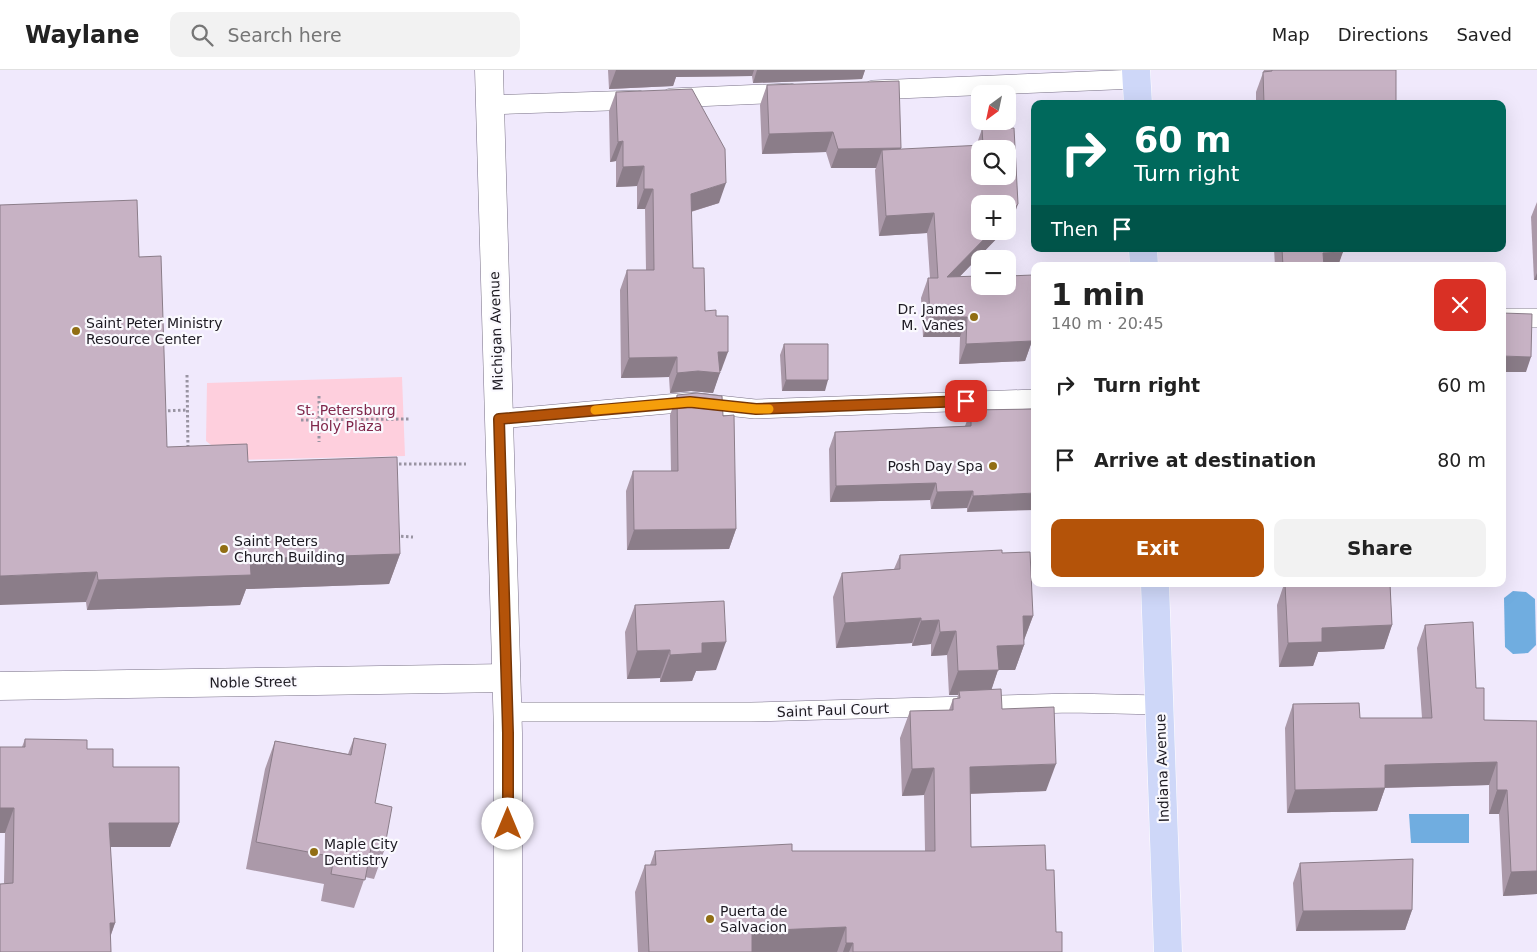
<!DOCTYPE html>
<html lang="en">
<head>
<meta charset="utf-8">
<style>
  body { margin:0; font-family:"DejaVu Sans",sans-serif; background:#f2f2f2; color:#222; height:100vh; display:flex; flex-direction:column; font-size:19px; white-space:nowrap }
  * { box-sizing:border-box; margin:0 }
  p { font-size:16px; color:#767676 }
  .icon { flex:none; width:28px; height:28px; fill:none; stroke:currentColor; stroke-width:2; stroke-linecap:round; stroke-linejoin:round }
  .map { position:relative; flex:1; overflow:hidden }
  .panel { position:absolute; left:1031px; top:192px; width:475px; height:325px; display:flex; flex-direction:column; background:#fff; border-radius:10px; box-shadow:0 5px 20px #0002 }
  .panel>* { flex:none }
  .banner { position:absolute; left:1031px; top:30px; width:475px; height:152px; border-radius:10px; box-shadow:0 5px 20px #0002; background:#00695c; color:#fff; overflow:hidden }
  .needle { width:32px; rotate:213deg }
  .tools { position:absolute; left:971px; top:15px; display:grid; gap:10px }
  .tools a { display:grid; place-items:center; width:45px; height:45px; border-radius:10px; background:#fff; box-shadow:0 5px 20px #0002; font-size:25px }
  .pin { position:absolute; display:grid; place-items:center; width:42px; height:42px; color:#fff; margin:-21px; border-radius:10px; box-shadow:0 2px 8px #0006 }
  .me { position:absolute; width:55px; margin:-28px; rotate:0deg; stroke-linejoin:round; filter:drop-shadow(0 0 4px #0008) }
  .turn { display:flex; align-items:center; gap:18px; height:105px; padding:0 20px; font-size:22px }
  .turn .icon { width:65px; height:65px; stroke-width:2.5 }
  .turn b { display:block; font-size:35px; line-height:42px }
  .then { display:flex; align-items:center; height:48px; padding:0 20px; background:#0003; gap:10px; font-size:19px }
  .round { display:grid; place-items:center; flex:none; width:52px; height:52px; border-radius:10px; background:#f2f2f2 }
  .head { display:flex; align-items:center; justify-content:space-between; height:85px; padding:0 20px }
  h1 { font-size:30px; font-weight:600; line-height:38px }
  .action { display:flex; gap:10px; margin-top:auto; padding:10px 20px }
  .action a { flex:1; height:58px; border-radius:10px; background:#b45309; color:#fff; font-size:20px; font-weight:600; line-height:58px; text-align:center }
  .action a+a { background:#f2f2f2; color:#222 }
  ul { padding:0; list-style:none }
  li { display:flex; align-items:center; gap:15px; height:75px; padding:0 20px }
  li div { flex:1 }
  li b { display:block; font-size:19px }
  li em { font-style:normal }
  header { display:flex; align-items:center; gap:30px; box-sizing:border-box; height:70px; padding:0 25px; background:#fff; border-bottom:1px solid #e0e0e0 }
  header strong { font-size:24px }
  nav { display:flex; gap:28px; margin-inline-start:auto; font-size:18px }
  .search { width:350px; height:45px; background:#f2f2f2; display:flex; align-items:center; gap:12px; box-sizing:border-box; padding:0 18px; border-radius:10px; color:#767676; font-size:19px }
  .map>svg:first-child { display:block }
</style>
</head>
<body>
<header>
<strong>Waylane</strong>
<div class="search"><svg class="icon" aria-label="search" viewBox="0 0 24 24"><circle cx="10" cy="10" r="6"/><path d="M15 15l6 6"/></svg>Search here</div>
<nav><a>Map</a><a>Directions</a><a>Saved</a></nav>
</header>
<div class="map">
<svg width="1537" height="882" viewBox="0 0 1537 882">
  <rect width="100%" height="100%" fill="#f0e9fc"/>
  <path fill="#fecfdd" d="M402,307L405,386L230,390L206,371L207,313Z"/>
  <g fill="#70ade0">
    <path d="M1513,521L1526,522L1535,529L1536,575L1528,583L1513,584L1505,577L1504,528Z"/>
    <path d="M1409,744H1469V773H1411Z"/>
  </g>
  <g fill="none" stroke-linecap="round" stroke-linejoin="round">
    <defs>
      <g id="lane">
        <path d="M873,20L1137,9"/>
        <path d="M671,28L790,23"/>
        <path d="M489,35L638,30"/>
        <path d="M1502,248H1537"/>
        <path d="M499,349L690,332L755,339L1035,329"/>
        <path d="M507,642H751L1071,633L1159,635"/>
      </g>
      <g id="street">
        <path d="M489,0L508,663V882"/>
        <path d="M0,616L506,608"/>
      </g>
      <g id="primary">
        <path d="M1136,0L1138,34"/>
        <path d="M1143,179L1144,196"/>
        <path d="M1155,514L1168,882"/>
      </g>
    </defs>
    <use href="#lane" stroke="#797187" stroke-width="20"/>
    <use href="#street" stroke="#797187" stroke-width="29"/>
    <use href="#primary" stroke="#fff" stroke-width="29"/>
    <g stroke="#9994a2" stroke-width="3" stroke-dasharray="2.5 2.5" stroke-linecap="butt">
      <path d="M187,305L188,380"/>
      <path d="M319,326V372"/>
      <path d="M163,341L187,340"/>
      <path d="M301,350L410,349"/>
      <path d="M394,394H466"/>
      <path d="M396,466L413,467"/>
    </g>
    <use href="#lane" stroke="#fff" stroke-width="19"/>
    <use href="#street" stroke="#fff" stroke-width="28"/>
    <use href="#primary" stroke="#ced7f8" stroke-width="28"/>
  </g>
  <g fill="#ab99a9">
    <path d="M608,0H865L862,9L753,13L752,6L676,7L673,16L609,19Z"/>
    <path d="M1264,0H1396V34H1256V22Z"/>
    <path d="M767,15L901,78L900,80L976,76L982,59L1011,154L959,207L1032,271L1025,291L959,294L960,267H923L921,228L928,208H930L927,163L879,166L875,100L876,98H831L826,82L762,84L760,35Z"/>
    <path d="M616,22L719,133L691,142L693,198L705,241L716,246L721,301H720L713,323L691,321L670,323L669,307L621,308L620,220L627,200H646L645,139H637V116L616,117V91L610,92L609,41Z"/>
    <path d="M1537,132V210H1534L1531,147Z"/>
    <path d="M1274,179H1343L1338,196H1275Z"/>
    <path d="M139,187L167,377L248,392L400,484L389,514L246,519L240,535L87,540L86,532Z"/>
    <path d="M784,274L825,321H782L780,285Z"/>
    <path d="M677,325L723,346L736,459L729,479L627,480L626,421L633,401H671L670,345Z"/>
    <path d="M1035,339L967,442V438L931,439L930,430L830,432L829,379L835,362L965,356L971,340Z"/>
    <path d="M1002,483L1033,546L1024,570V575L1015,600H998L991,620L1002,639L1046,721L970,724L971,777L1046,800L1056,862L1062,882H638L635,822L645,795H650L655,781H925L924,725L902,726L900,668L910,641L949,640L953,629H957L958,625H949L947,585L931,586V574L912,576V573L836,578L833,527L842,503L894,499L900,485Z"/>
    <path d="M1284,514H1390L1392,555L1384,579L1318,582L1313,596L1279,597L1277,535Z"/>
    <path d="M635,535L716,600L696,601L692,611L660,612V608L627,609L625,562Z"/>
    <path d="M1425,555L1476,618L1484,650L1537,651V824L1503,826L1499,744H1489V715L1385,718L1377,741L1287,743L1285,658L1293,634L1360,648H1422L1417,578Z"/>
    <path d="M354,668L375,733L384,781L374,809L365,807L354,838L321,831L324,814L246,799L265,699L275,671L348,684Z"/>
    <path d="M25,669L87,679L113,697L179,753L170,777H110L115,853L111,865L4,813L5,763H0V677H22Z"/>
    <path d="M1300,793L1412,840L1405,860L1296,861L1293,813Z"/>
  </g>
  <g fill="#8b7d89">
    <path d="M616,0H754L752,6L676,7L673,16L609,19Z"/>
    <path d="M757,0H865L862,9L753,13Z"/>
    <path d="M833,62L826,82L762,84L769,64Z"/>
    <path d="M623,71L616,91L610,92L618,72Z"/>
    <path d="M901,78L894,98L882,80L876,98H831L838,79Z"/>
    <path d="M644,96L637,116L616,117L623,97Z"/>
    <path d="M726,113L719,133L683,144L691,124Z"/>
    <path d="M644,119H653L645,139H637Z"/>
    <path d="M1018,134L1011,154L1008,158V145Z"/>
    <path d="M934,143L927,163L879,166L886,146Z"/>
    <path d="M992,161H1004L940,227L947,207Z"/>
    <path d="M1343,182L1338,196H1318L1323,183Z"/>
    <path d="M1537,203V210H1534Z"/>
    <path d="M930,247H967L960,267H923Z"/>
    <path d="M1032,271L1025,291L959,294L966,274Z"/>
    <path d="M718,282H728L721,301L711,302Z"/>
    <path d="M1502,286L1531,287L1526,302H1502Z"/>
    <path d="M677,287L669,307L621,308L629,288Z"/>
    <path d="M698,301L720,303L713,323L691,321L670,323L677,303Z"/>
    <path d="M786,310H828L825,321H782Z"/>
    <path d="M936,413L930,430L830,432L836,416Z"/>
    <path d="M973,421L967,438L931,439L937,422Z"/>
    <path d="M1035,423V440L967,442L973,426Z"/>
    <path d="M736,459L729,479L627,480L634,460Z"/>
    <path d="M400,484L389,514L246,519L240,535L87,540L98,510L250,489Z"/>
    <path d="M97,502L86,532L0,535V506Z"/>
    <path d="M1023,546H1033L1024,570Z"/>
    <path d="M921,548L912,573L836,578L845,553Z"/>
    <path d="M939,550L931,574L912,576L921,551Z"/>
    <path d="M1392,555L1384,579L1318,582L1313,596L1279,597L1288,573L1322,558Z"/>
    <path d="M956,561L947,585L931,586L940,562Z"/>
    <path d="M726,572L716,600L696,601L692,611L660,612L670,585L702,573Z"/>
    <path d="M1024,575L1015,600H998L990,624L959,621L958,625H949L958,601L997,576Z"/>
    <path d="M670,580L660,608L627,609L637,581Z"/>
    <path d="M1497,692L1489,715L1376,718L1385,695Z"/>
    <path d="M1056,694L1046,721L960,724L970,697Z"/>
    <path d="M934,698L924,725L902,726L912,699Z"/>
    <path d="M1385,718L1377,741L1287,743L1295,720Z"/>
    <path d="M1497,720H1507L1499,744H1489Z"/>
    <path d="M0,738H14L5,763H0Z"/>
    <path d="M109,753H179L170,777H100Z"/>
    <path d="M1537,801V824L1503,826L1511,802Z"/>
    <path d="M1412,840L1405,860L1296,861L1303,841Z"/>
    <path d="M110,853H115L106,878Z"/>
    <path d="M846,857L837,882H744L752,861Z"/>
    <path d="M846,873H853L849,882H843Z"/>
  </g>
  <g fill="#c7b2c4" stroke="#8b7d89" fill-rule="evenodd">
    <path d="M1272,0H1396V34H1264L1263,2L1272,1Z"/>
    <path d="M899,11L901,78L838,79L833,62L769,64L767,15Z"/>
    <path d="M692,19L725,79L726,113L691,124L693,198H704L705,241L716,240V246H728V282H718L720,303L698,301L677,303V287L629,288L627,200H654L653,119H644V96L623,97V71L618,72L616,22Z"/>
    <path d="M1014,58L1018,134L1008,145V134H980V161H992L947,207L980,206V216H1008V206L1033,205L1032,271L966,274L967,247H930L928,208H938L934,143L886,146L882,80L983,75L982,59ZM980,79H1008V106H980Z"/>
    <path d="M137,130L139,187L161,186L167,377L247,374L248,392L397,387L400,484L250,489L251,505L98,510L97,502L0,506V135Z"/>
    <path d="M1282,179H1343V182L1323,183L1324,196H1283Z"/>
    <path d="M1502,243L1532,244L1531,287L1502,286Z"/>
    <path d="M784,274H828V310H786Z"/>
    <path d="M697,323L722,326L723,346L734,345L736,459L634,460L633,401H678L677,325Z"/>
    <path d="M1035,339V423L973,426V421L937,422L936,413L836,416L835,362L971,356V340Z"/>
    <path d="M1002,480V483L1030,482L1033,546H1023L1024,575L997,576L999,600L958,601L956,561L940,562L939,550L921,551V548L845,553L842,503L900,499V485Z"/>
    <path d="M1285,514H1390L1392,555L1322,558V572L1288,573Z"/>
    <path d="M724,531L726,572L702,573V583L670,585V580L637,581L635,535Z"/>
    <path d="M1473,552L1476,618H1484V650L1537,651V801L1511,802L1507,720H1497V692L1385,695V718L1295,720L1293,634L1359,633L1360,648H1432L1425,555Z"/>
    <path d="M1001,619L1002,639L1054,637L1056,694L970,697L971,777L1045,775L1046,800H1054L1056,862H1062V882H853V873H846V857L752,861V882H649L645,795H656L655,781L792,774V781H935L934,698L912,699L910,641L953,640V629L960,628L959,621Z"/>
    <path d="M354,668L386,674L375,733L392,737L384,781L371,778L365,810L331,804L334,787L256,772L275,671L351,685Z"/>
    <path d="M25,669L87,670V679H113V697H179V753H109L115,853H110L111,882H0V814L13,813L14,738H0V677H25Z"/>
    <path d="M1413,789L1412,840L1303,841L1300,793Z"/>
  </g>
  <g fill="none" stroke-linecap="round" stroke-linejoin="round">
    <defs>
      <path id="route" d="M508,754V663L499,349L690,332L756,339L966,331"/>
    </defs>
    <use href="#route" stroke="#753606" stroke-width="12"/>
    <use href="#route" stroke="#b45309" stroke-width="9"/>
    <path stroke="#f59e0b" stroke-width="9" d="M595,340L690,332L756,339H769"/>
  </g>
  <g fill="#916e14" stroke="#faf9fe" stroke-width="2">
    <circle cx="974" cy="247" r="5"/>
    <circle cx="76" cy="261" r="5"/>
    <circle cx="993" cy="396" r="5"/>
    <circle cx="224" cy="479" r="5"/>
    <circle cx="314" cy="782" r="5"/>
    <circle cx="710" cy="849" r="5"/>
  </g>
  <g text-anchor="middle" stroke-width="4.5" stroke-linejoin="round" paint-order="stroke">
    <g font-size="14" fill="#1d1a22" stroke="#faf9fe" text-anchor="start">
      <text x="964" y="244" text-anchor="end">Dr. James<tspan x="964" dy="16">M. Vanes</tspan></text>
      <text x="86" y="258">Saint Peter Ministry<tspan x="86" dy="16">Resource Center</tspan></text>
      <text x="983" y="401" text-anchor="end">Posh Day Spa</text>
      <text x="234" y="476">Saint Peters<tspan x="234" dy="16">Church Building</tspan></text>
      <text x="324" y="779">Maple City<tspan x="324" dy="16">Dentistry</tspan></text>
      <text x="720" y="846">Puerta de<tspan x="720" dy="16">Salvacion</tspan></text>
    </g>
    <g font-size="14" fill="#1d1a22" stroke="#faf9fe">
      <text transform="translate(496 261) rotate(-92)" y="5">Michigan Avenue</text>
      <text transform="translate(253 612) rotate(-1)" y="5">Noble Street</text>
      <text transform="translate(833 640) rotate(-2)" y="5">Saint Paul Court</text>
      <text transform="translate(1162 698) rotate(-92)" y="5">Indiana Avenue</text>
    </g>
    <g font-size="14" fill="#80274b" stroke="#faf9fe">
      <text x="346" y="345">St. Petersburg<tspan x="346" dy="16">Holy Plaza</tspan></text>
    </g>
  </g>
</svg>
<div class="tools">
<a><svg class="needle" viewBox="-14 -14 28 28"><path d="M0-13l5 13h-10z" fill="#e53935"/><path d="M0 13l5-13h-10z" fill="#767676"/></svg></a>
<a><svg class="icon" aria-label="search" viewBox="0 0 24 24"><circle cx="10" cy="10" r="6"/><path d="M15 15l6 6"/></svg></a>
<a>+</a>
<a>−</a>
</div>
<div class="pin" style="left:966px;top:331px;background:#d93025"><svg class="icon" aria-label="arrive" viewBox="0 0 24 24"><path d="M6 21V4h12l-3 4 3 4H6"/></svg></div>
<svg class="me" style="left:508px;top:754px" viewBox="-20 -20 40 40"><circle r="19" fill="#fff"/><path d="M0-13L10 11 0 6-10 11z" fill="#b45309"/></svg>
<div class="banner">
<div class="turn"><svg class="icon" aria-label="right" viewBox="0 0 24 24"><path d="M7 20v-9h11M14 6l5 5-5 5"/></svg><div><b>60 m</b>Turn right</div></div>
<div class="then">Then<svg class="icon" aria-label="arrive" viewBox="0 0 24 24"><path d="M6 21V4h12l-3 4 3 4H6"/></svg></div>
</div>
<section class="panel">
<div class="head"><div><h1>1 min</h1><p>140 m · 20:45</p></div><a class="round" style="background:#d93025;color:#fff"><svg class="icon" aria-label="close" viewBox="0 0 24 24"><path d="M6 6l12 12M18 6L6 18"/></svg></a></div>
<ul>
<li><svg class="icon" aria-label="right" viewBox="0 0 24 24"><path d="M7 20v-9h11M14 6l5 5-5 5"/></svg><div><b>Turn right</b></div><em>60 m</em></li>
<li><svg class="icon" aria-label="arrive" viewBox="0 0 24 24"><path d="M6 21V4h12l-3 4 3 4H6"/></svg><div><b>Arrive at destination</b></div><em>80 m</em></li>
</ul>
<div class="action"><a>Exit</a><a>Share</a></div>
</section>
</div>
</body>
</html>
